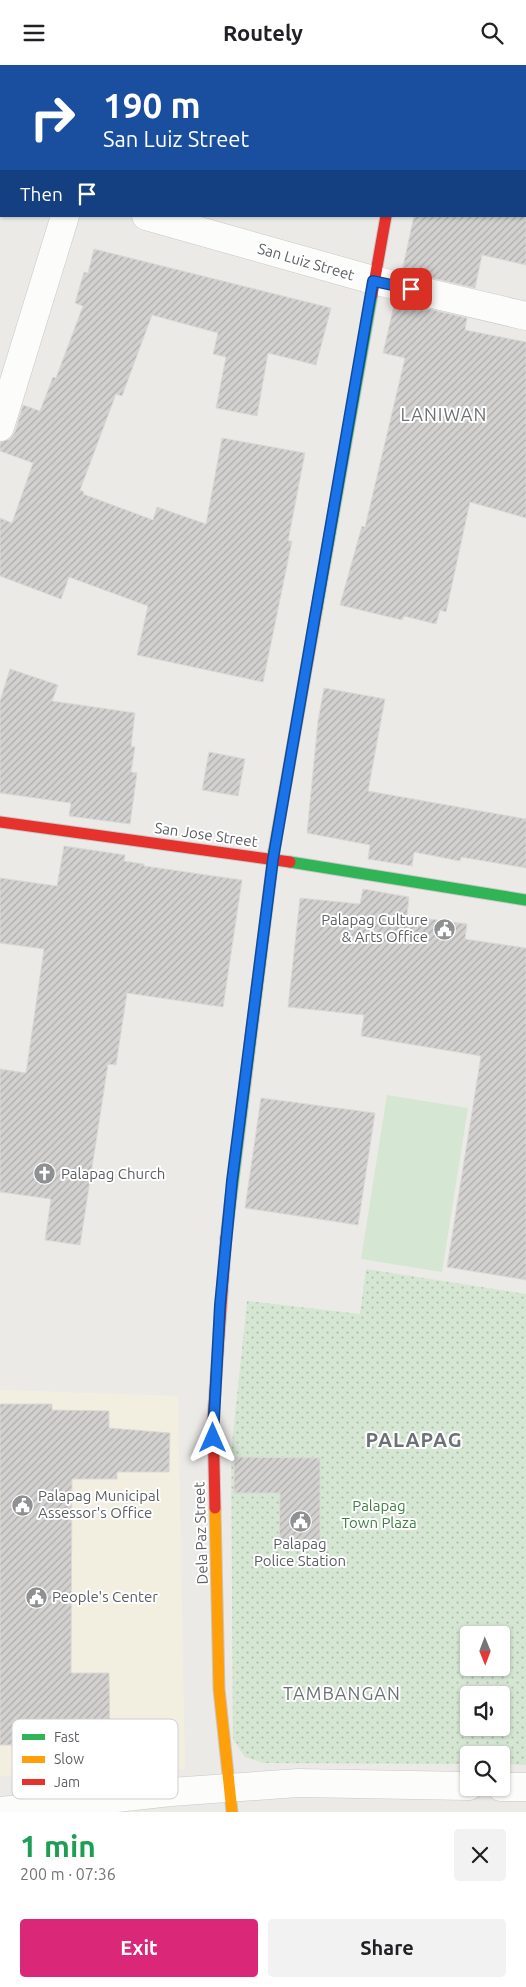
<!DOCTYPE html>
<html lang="en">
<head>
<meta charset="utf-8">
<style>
  body { margin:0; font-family:Ubuntu,sans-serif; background:#f2f2f2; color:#202124; height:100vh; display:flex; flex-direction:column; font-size:19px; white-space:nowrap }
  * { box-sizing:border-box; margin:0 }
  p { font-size:16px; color:#757577 }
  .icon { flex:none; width:28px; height:28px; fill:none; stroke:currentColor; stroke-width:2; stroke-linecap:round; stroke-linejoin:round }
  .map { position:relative; height:1747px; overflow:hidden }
  .drawer { display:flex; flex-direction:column; background:#fff; flex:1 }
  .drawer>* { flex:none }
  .guide { position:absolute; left:0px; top:0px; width:526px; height:152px; box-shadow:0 1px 4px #0004; background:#1a4fa0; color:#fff; overflow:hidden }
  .needle { width:32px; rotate:179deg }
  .fabs { position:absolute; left:460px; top:1561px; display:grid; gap:10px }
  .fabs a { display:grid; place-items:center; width:50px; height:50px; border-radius:5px; background:#fff; box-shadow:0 1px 4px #0004; font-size:25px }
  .pin { position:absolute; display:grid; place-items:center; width:42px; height:42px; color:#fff; margin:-21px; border-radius:10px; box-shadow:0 2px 8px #0006 }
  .me { position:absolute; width:55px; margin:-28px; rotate:0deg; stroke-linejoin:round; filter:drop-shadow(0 0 4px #0008) }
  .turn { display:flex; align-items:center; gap:18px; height:105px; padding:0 20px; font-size:22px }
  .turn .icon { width:65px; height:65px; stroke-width:2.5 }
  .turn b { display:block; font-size:35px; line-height:42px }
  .then { display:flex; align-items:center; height:48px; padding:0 20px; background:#0003; gap:10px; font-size:19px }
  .round { display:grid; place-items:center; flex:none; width:52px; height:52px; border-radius:5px; background:#f2f2f2 }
  .summary { display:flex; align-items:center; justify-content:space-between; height:85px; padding:0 20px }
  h1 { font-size:30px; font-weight:700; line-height:38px; color:#1e9e55 }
  .button { display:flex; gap:10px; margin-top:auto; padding:10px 20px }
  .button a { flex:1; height:58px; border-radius:5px; background:#db2777; color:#fff; font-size:20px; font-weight:700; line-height:58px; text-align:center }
  .button a+a { background:#f2f2f2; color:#202124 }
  header { display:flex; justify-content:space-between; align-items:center; height:65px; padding:0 20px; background:#fff; font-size:22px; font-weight:700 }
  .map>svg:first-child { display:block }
</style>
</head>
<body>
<header><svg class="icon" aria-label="menu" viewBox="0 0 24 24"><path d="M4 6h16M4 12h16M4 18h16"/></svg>Routely<svg class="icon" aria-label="search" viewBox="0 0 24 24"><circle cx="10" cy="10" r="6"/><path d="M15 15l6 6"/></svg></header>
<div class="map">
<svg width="526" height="1747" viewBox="0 0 526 1747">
  <defs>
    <pattern id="park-dots" width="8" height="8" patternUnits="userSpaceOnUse" patternTransform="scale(1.25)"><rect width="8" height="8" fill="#d5e6d3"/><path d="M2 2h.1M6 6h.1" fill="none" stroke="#b0beaf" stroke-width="1.8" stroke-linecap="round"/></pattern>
    <pattern id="building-hatch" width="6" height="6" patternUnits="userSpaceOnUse" patternTransform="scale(1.25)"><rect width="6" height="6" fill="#d2d1cf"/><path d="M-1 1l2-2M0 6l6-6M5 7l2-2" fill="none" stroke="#aeadac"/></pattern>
  </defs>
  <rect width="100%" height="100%" fill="#ebeae6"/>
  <path fill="#f3efe0" d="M0,1325L178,1331L185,1704L0,1711Z"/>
  <path fill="#d5e6d3" d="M387,1030L468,1043L442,1207L361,1194Z"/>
  <path fill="url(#park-dots)" fill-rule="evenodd" d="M366,1204L526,1229V1700L501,1699V1690H469V1699L264,1698L245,1692L233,1674L231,1388L247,1236L360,1249ZM469,1570H501V1602H469ZM469,1630H501V1662H469Z"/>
  <g fill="url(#building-hatch)" stroke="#dad9d6">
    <path d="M414,151H526V200L482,190L475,223L402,206Z"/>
    <path d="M94,184L331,243L316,300L268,288L257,351L216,343L226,292L213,289L218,268L152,250L122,331L116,329L80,425L84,427L83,429L153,455L157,442L206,459L222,373L305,388L288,476H292L263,617L137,590L148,541L69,512L61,534L0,511V453L12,458L33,398L0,386V377L10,374L15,367L23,340L40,346L53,312L56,313L83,241L75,238L84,207L88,208Z"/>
    <path d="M395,236L467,253L465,265L526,277V453L470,437L446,547L440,545L436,559L404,551L402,555L340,540L362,461L365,462L405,293L383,288Z"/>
    <path d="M10,604L58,620L52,636L135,648L131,681L135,682L131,707L137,708L130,759L69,751L71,738L0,728V636Z"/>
    <path d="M324,623L385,634L368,726L526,754V803L461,792L460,796L414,787L412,801L368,794L370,780L307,768L318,656Z"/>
    <path d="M209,687L245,694L238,731L202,725Z"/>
    <path d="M64,781L125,790L124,796L144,799V801L242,815L223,942L127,928L116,1000L108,999L80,1180L45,1175L51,1134L0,1127V1004L26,1008L44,884L0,878V813L57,821Z"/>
    <path d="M363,824L409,832L407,851L467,859L465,874L526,883V1215L447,1202L481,991L361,971L364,950L288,942L300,833L360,839Z"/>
    <path d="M261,1033L375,1048L358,1160L245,1143Z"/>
    <path d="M0,1339H52V1345L109,1346V1363L170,1368L169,1407H117V1414H72L71,1608H109L110,1680H0Z"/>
    <path d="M234,1392L320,1393V1483H279L280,1428H234Z"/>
  </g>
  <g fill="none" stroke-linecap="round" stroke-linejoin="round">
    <defs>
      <g id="street">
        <path d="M115,1V0"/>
        <path d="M146,151L373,215L526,251"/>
        <path d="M0,362L65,151"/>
        <path d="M501,1722H526"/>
        <path d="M0,1746L171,1727L298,1718L469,1721"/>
      </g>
      <g id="fast">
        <path d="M317,543L372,230"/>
        <path d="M290,797L526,835"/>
        <path d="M226,1173L274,786"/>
      </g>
      <g id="slow">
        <path d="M416,0V1"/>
        <path d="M274,786L317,543"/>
        <path d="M215,1443L219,1624L232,1747"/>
      </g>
      <g id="jam">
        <path d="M372,230L386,151"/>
        <path d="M0,757L290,797"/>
        <path d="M215,1443L213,1354L226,1173"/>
      </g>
    </defs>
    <use href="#street" stroke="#c8c8c8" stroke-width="29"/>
    <use href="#fast" stroke="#c8c8c8" stroke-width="13"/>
    <use href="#slow" stroke="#c8c8c8" stroke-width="13"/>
    <use href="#jam" stroke="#c8c8c8" stroke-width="13"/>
    <use href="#street" stroke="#fcfcfb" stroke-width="28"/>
    <use href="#fast" stroke="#30b455" stroke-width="11"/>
    <use href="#slow" stroke="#ff9f0a" stroke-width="11"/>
    <use href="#jam" stroke="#e5322d" stroke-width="11"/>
  </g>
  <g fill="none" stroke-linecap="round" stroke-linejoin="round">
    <defs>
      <path id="route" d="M213,1373L220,1240L232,1116L273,794L373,216L411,224"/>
    </defs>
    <use href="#route" stroke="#114b97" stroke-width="12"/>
    <use href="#route" stroke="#1a73e8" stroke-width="9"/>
  </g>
  <defs>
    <symbol id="civic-disc" viewBox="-11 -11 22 22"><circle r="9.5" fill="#8e9091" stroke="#fff"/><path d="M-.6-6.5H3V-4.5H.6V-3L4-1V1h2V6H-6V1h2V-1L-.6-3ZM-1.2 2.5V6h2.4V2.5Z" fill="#fff"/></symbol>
    <symbol id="church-disc" viewBox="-11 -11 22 22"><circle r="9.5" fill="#8e9091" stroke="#fff"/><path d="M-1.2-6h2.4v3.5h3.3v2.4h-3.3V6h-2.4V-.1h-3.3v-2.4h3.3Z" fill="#fff"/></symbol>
  </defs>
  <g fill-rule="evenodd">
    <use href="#civic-disc" x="432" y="852" width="25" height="25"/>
    <use href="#church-disc" x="32" y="1096" width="25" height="25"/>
    <use href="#civic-disc" x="10" y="1428" width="25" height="25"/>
    <use href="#civic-disc" x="288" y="1444" width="25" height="25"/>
    <use href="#civic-disc" x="24" y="1520" width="25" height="25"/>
  </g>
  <g text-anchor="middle" stroke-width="4" stroke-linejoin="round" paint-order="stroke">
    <g font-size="15" fill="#5c5f63" stroke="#fff">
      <text transform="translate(306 197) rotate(16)" y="5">San Luiz Street</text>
      <text transform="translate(206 770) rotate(8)" y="5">San Jose Street</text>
      <text transform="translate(201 1468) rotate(-92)" y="5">Dela Paz Street</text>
    </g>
    <g font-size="15" fill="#5c5f63" stroke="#fff" text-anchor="start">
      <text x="428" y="860" text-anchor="end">Palapag Culture<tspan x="428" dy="17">&amp; Arts Office</tspan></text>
      <text x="61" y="1114">Palapag Church</text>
      <text x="38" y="1436">Palapag Municipal<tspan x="38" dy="17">Assessor's Office</tspan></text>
      <text x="300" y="1484" text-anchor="middle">Palapag<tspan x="300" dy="17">Police Station</tspan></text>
      <text x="52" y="1537">People's Center</text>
    </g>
    <g font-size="15" fill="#3d8141" stroke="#fff">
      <text x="379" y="1446">Palapag<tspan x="379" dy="17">Town Plaza</tspan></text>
    </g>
    <g font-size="18" letter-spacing="1" fill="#6d7175" stroke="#fff">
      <text x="444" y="356">LANIWAN</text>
      <text x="342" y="1635">TAMBANGAN</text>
    </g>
    <g font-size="20" font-weight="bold" letter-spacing="1" fill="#6d7175" stroke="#fff">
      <text x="414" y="1382">PALAPAG</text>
    </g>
  </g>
  <rect x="12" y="1654" width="166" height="80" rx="8" fill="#fff" stroke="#cecfd0" stroke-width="1"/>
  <rect x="22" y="1669" width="23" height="6" fill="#30b455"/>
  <rect x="22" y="1691" width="23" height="7" fill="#ff9f0a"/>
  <rect x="22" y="1714" width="23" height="6" fill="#e5322d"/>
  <g font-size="14" fill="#5c5f63">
    <text x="54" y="1677">Fast</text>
    <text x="54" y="1699">Slow</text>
    <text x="54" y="1722">Jam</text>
  </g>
</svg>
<div class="fabs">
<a><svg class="needle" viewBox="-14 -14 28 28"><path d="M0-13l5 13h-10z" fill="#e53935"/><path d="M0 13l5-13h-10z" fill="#757577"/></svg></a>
<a><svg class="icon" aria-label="sound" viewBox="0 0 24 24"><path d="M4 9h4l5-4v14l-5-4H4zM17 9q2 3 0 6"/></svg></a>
<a><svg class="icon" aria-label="search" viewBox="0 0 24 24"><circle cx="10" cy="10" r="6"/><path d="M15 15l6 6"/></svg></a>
</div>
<div class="pin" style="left:411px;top:224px;background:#d93025"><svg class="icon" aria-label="arrive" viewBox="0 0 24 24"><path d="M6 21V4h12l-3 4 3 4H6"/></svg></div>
<svg class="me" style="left:213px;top:1373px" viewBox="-20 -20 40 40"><path d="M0-17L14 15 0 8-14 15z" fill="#1a73e8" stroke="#fff" stroke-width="4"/></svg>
<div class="guide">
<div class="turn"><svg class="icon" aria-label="right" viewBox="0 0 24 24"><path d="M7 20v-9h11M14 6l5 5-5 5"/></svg><div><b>190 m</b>San Luiz Street</div></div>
<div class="then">Then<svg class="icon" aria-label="arrive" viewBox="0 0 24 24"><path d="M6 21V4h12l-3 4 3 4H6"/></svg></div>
</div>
</div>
<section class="drawer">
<div class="summary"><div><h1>1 min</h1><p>200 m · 07:36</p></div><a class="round"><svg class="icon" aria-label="close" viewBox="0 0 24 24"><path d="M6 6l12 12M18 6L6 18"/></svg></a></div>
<div class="button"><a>Exit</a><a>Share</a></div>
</section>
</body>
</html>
